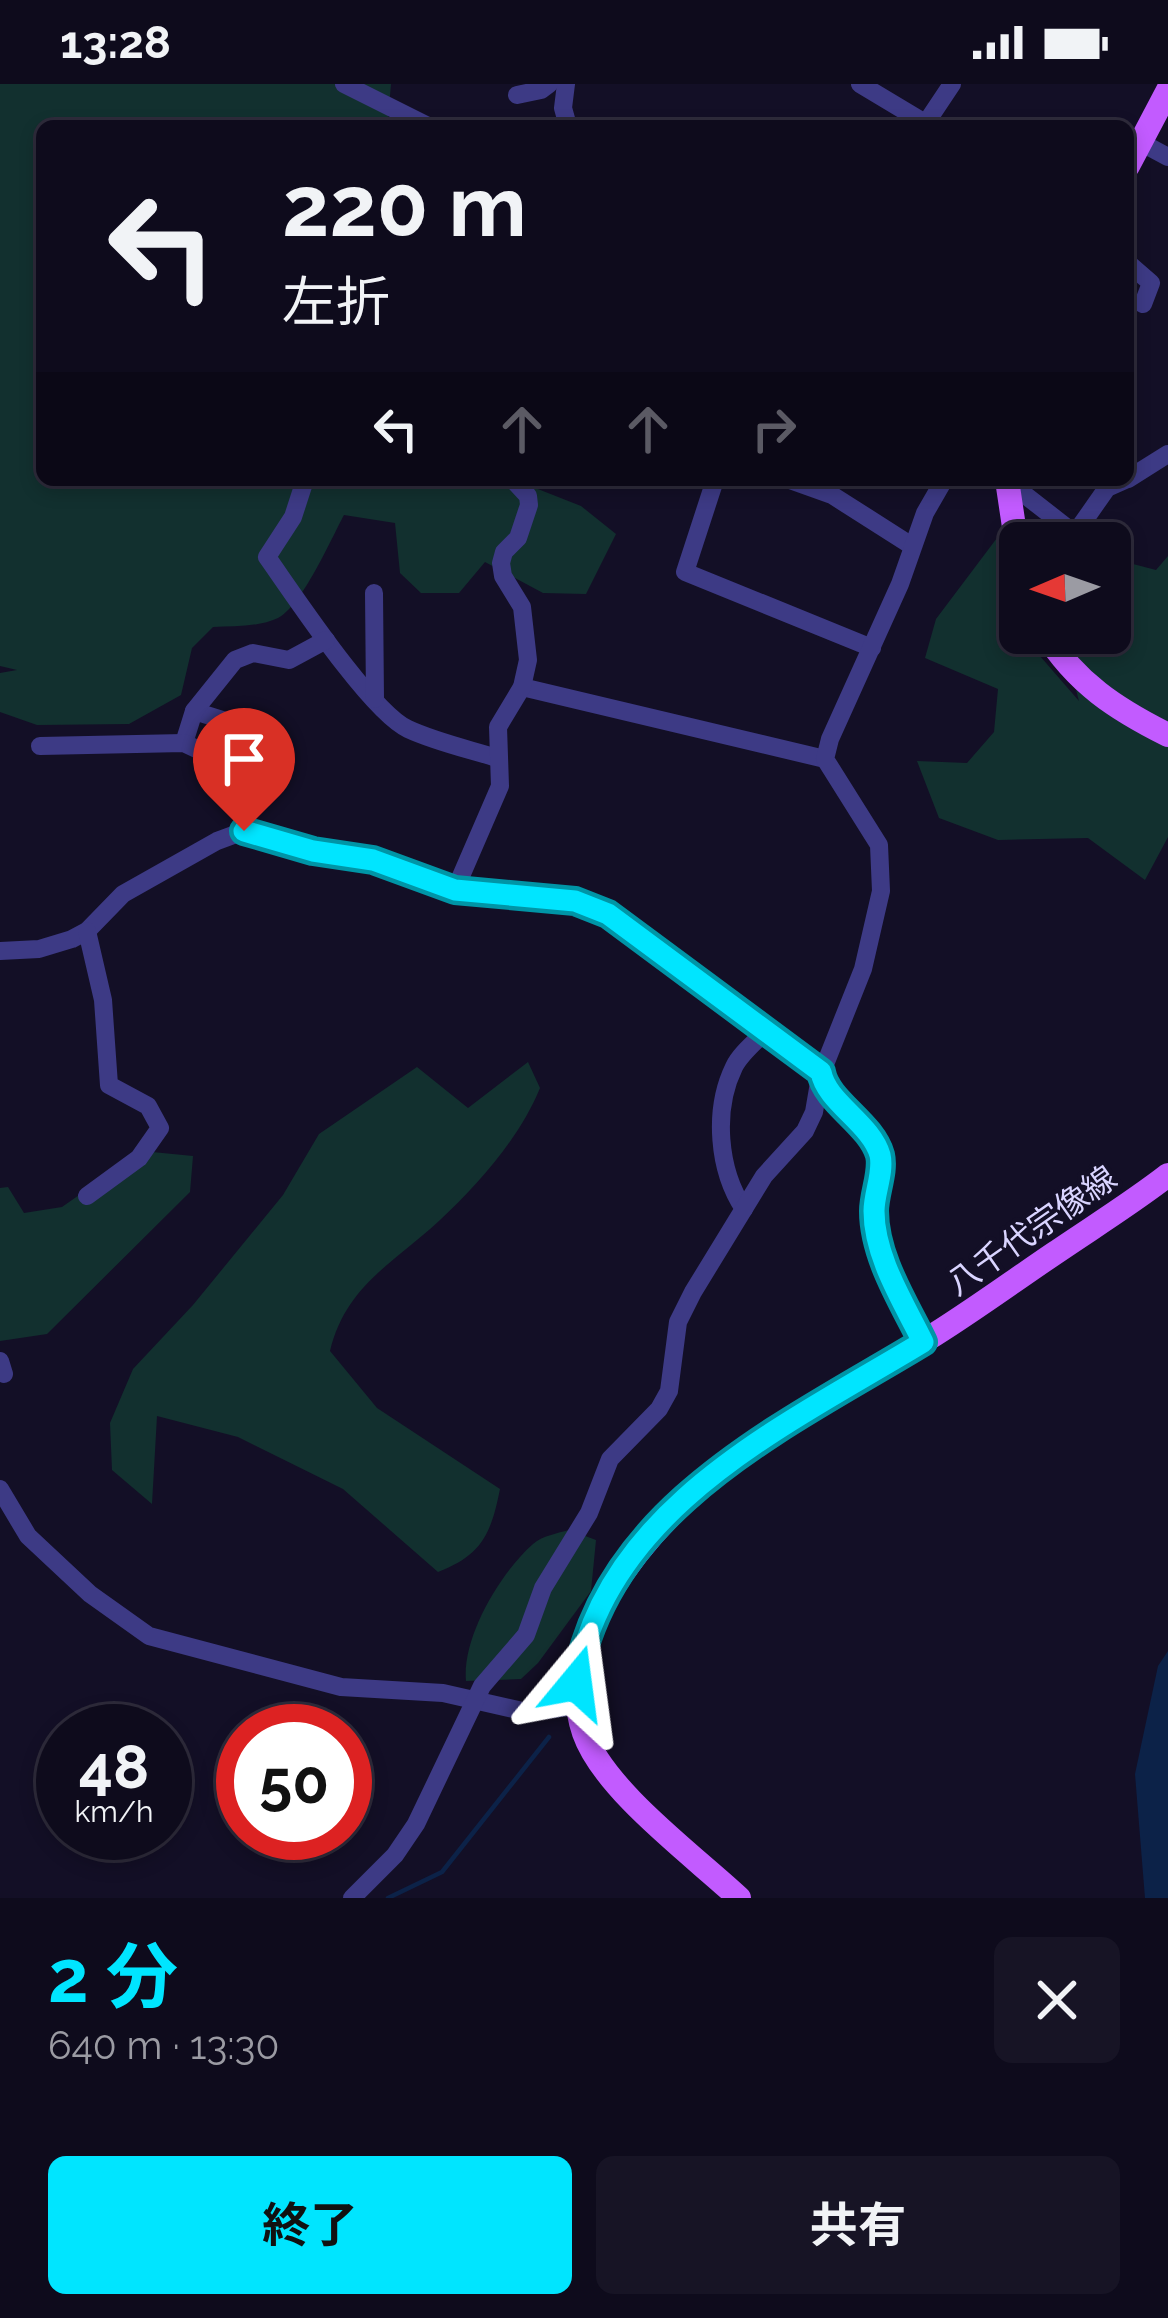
<!DOCTYPE html>
<html lang="ja">
<head>
<meta charset="utf-8">
<style>
  body { margin:0; font-family:Raleway,"Noto Sans JP",sans-serif; background:#171425; color:#f1f3f6; height:100vh; display:flex; flex-direction:column; font-size:45px; white-space:nowrap }
  * { box-sizing:border-box; margin:0 }
  p { font-size:39px; color:#9b9ba3 }
  .icon { flex:none; width:66px; height:66px; fill:none; stroke:currentColor; stroke-width:2; stroke-linecap:round; stroke-linejoin:round }
  .map { position:relative; height:1814px; overflow:hidden }
  .details { display:flex; flex-direction:column; background:#0e0b1c; flex:1 }
  .details>* { flex:none }
  .banner { position:absolute; left:36px; top:36px; width:1098px; height:366px; border-radius:18px; box-shadow:0 6px 18px #0003,0 0 0 3px #2e2b3b; background:#0e0b1c; color:#f1f3f6; overflow:hidden }
  .needle { width:78px; rotate:268deg }
  .buttons { position:absolute; left:999px; top:438px; display:grid; gap:24px }
  .buttons a { display:grid; place-items:center; width:132px; height:132px; border-radius:18px; background:#0e0b1c; box-shadow:0 6px 18px #0003,0 0 0 3px #2e2b3b; font-size:60px }
  .speed { position:absolute; left:36px; top:1620px; display:flex; gap:24px; font-size:60px; font-weight:700; text-align:center }
  .speed>* { display:grid; place-content:center; width:156px; height:156px; border-radius:50%; background:#0e0b1c; box-shadow:0 6px 18px #0003,0 0 0 3px #2e2b3b; line-height:1 }
  .speed small { font-size:30px; font-weight:400 }
  .speed .limit { border:18px solid #d22; background:#fff; color:#111 }
  .pin { position:absolute; display:grid; place-items:center; width:102px; height:102px; color:#fff; margin:-123px -51px; border-radius:50% 50% 50% 0; rotate:-45deg; box-shadow:0 0 12px #0007 }
  .pin .icon { rotate:45deg }
  .me { position:absolute; width:132px; margin:-66px; rotate:16deg; stroke-linejoin:round; filter:drop-shadow(0 0 9px #0008) }
  .turn { display:flex; align-items:center; gap:42px; height:252px; padding:0 48px; font-size:54px }
  .turn .icon { width:156px; height:156px; stroke-width:2.5 }
  .turn b { display:block; font-size:84px; line-height:102px }
  .lanes { display:flex; align-items:center; height:114px; padding:0 48px; background:#0003; justify-content:center; gap:60px; direction:ltr }
  .lanes .off { opacity:.35 }
  .round { display:grid; place-items:center; flex:none; width:126px; height:126px; border-radius:18px; background:#171425 }
  .headline { display:flex; align-items:center; justify-content:space-between; height:204px; padding:0 48px }
  h1 { font-size:72px; font-weight:700; line-height:90px; color:#00e5ff }
  .cta { display:flex; gap:24px; margin-top:auto; padding:24px 48px }
  .cta a { flex:1; height:138px; border-radius:18px; background:#00e5ff; color:#111; font-size:48px; font-weight:700; line-height:138px; text-align:center }
  .cta a+a { background:#171425; color:#f1f3f6 }
  .status { display:flex; justify-content:space-between; align-items:center; height:84px; padding:0 60px; background:#0e0b1c; direction:ltr }
  .status svg { height:33px; fill:currentColor }
  .map>svg:first-child { display:block }
</style>
</head>
<body>
<div class="status"><b>13:28</b><svg viewBox="0 0 49 12"><path d="M0 12V9h3v3zM5 12V6h3v6zM10 12V3h3v9zM15 12V0h3v12zM26 1h20v11H26zM47 4h2v5h-2z"/></svg></div>
<div class="map">
<svg width="1168" height="1814" viewBox="0 0 1168 1814">
  <rect width="100%" height="100%" fill="#130f26"/>
  <g fill="#12302f">
    <path d="M0,0H391L388,35L373,42H42V396H515L581,422L616,450L586,510L543,509L485,478L459,509H421L400,489L395,439L344,431C331,455 302,522 278,534C259,543 234,542 213,543L192,564L181,611L129,640L37,641L0,628V589L17,586L0,582Z"/>
    <path d="M1000,450L996,503L1020,549L1079,617L1061,549H1110V474L1156,486L1168,472V753L1145,796L1088,754L998,756L939,734L917,677L967,679L994,648L998,605L925,574L936,535Z"/>
    <path d="M528,978L540,1004C520,1053 479,1100 440,1136C394,1179 346,1201 330,1267L377,1324L500,1405C491,1450 482,1471 438,1488L343,1405L238,1353L157,1332L152,1420L112,1386L110,1339L133,1285L193,1221L283,1111L319,1050L417,983L468,1024Z"/>
    <path d="M142,1067L193,1072L190,1108L47,1250L0,1257V1104L8,1103L24,1129L62,1123Z"/>
    <path d="M569,1446L596,1456L591,1507L538,1579L521,1595L466,1597C462,1553 500,1489 533,1460C542,1452 558,1449 569,1446Z"/>
  </g>
  <path fill="#0c2248" d="M1168,1567V1814H1145L1135,1690L1158,1582Z"/>
  <g fill="none" stroke-linecap="round" stroke-linejoin="round">
    <path stroke="#0c2248" stroke-width="4.5" d="M388,1814L442,1788L549,1653"/>
    <g stroke="#3d3a85" stroke-width="18">
      <path d="M344,0L428,42"/>
      <path d="M566,0L563,24L568,42"/>
      <path d="M860,0L930,42"/>
      <path d="M517,11L541,6L549,0"/>
      <path d="M926,39L952,0"/>
      <path d="M1140,58L1168,73"/>
      <path d="M1128,179L1151,199L1143,220"/>
      <path d="M1128,395L1168,370"/>
      <path d="M305,396L293,433L267,473C294,511 371,628 408,645C436,658 468,665 497,674"/>
      <path d="M715,396L685,488L872,564"/>
      <path d="M790,396L832,411L912,462"/>
      <path d="M1007,397L1070,446L1079,444L1107,404L1125,396"/>
      <path d="M374,509L375,615"/>
      <path d="M522,603L825,675"/>
      <path d="M194,627L245,643"/>
      <path d="M184,659L194,627L235,576L253,569L289,576L326,556"/>
      <path d="M40,662L184,659L245,688L248,702L244,747"/>
      <path d="M455,806L500,702L498,643L522,603L528,576L522,523L503,492L501,479L504,468L518,454L529,421L528,412L513,396"/>
      <path d="M0,867L39,865L72,855L87,847L123,810L217,757L244,747L313,767L373,776L455,806L575,817L608,830L821,988"/>
      <path d="M820,993L872,1056L881,1073L874,1126L877,1151L923,1259"/>
      <path d="M87,1112L139,1074L160,1044L148,1022L109,1001L103,916L87,847"/>
      <path d="M744,1125C718,1086 713,1026 734,983C740,970 755,958 766,947"/>
      <path d="M0,1277L4,1290"/>
      <path d="M0,1405L28,1452L90,1510L149,1552L341,1603L443,1609L527,1628L577,1622"/>
      <path d="M352,1814L395,1771L416,1740L482,1602L526,1551L543,1504L589,1429L610,1375L659,1325L669,1307L678,1238L693,1208L764,1092L805,1047L814,1028L820,993L863,885L881,807L879,761L825,675L830,655L900,500L925,429L944,396"/>
    </g>
    <g stroke="#c25bff" stroke-width="24">
      <path d="M1128,82L1168,6"/>
      <path d="M1007,396L1020,483"/>
      <path d="M1045,549C1076,599 1116,625 1168,651"/>
      <path d="M739,1814C693,1771 604,1706 584,1649C567,1599 584,1554 609,1510C685,1384 807,1332 926,1256C970,1229 1012,1198 1055,1169C1093,1143 1132,1119 1168,1091"/>
    </g>
  </g>
  <g fill="none" stroke-linecap="round" stroke-linejoin="round">
    <defs>
      <path id="route" d="M244,747L313,767L373,776L455,806L575,817L608,830L821,988C826,1018 871,1039 880,1071C884,1088 874,1109 874,1127C874,1173 904,1219 923,1258C788,1340 604,1424 576,1599"/>
    </defs>
    <use href="#route" stroke="#0095a6" stroke-width="30"/>
    <use href="#route" stroke="#00e5ff" stroke-width="21"/>
  </g>
  <g text-anchor="middle" stroke-width="9" stroke-linejoin="round" paint-order="stroke">
    <g font-size="33" fill="#d9d4ff" stroke="#130f26">
      <text transform="translate(1031 1146) rotate(-35)" y="12">八千代宗像線</text>
    </g>
  </g>
</svg>
<div class="buttons">
<a><svg class="needle" viewBox="-14 -14 28 28"><path d="M0-13l5 13h-10z" fill="#e53935"/><path d="M0 13l5-13h-10z" fill="#9b9ba3"/></svg></a>
</div>
<div class="speed"><div>48<small>km/h</small></div><div class="limit">50</div></div>
<div class="pin" style="left:244px;top:747px;background:#d93025"><svg class="icon" aria-label="arrive" viewBox="0 0 24 24"><path d="M6 21V4h12l-3 4 3 4H6"/></svg></div>
<svg class="me" style="left:576px;top:1599px" viewBox="-20 -20 40 40"><path d="M0-17L14 15 0 8-14 15z" fill="#00e5ff" stroke="#fff" stroke-width="4"/></svg>
<div class="banner">
<div class="turn"><svg class="icon" aria-label="left" viewBox="0 0 24 24"><path d="M17 20v-9H6M10 6l-5 5 5 5"/></svg><div><b>220 m</b>左折</div></div>
<div class="lanes"><svg class="icon" aria-label="left" viewBox="0 0 24 24"><path d="M17 20v-9H6M10 6l-5 5 5 5"/></svg><svg class="icon off" aria-label="ahead" viewBox="0 0 24 24"><path d="M12 20V5M6 11l6-6 6 6"/></svg><svg class="icon off" aria-label="ahead" viewBox="0 0 24 24"><path d="M12 20V5M6 11l6-6 6 6"/></svg><svg class="icon off" aria-label="right" viewBox="0 0 24 24"><path d="M7 20v-9h11M14 6l5 5-5 5"/></svg></div>
</div>
</div>
<section class="details">
<div class="headline"><div><h1>2 分</h1><p>640 m · 13:30</p></div><a class="round"><svg class="icon" aria-label="close" viewBox="0 0 24 24"><path d="M6 6l12 12M18 6L6 18"/></svg></a></div>
<div class="cta"><a>終了</a><a>共有</a></div>
</section>
</body>
</html>
